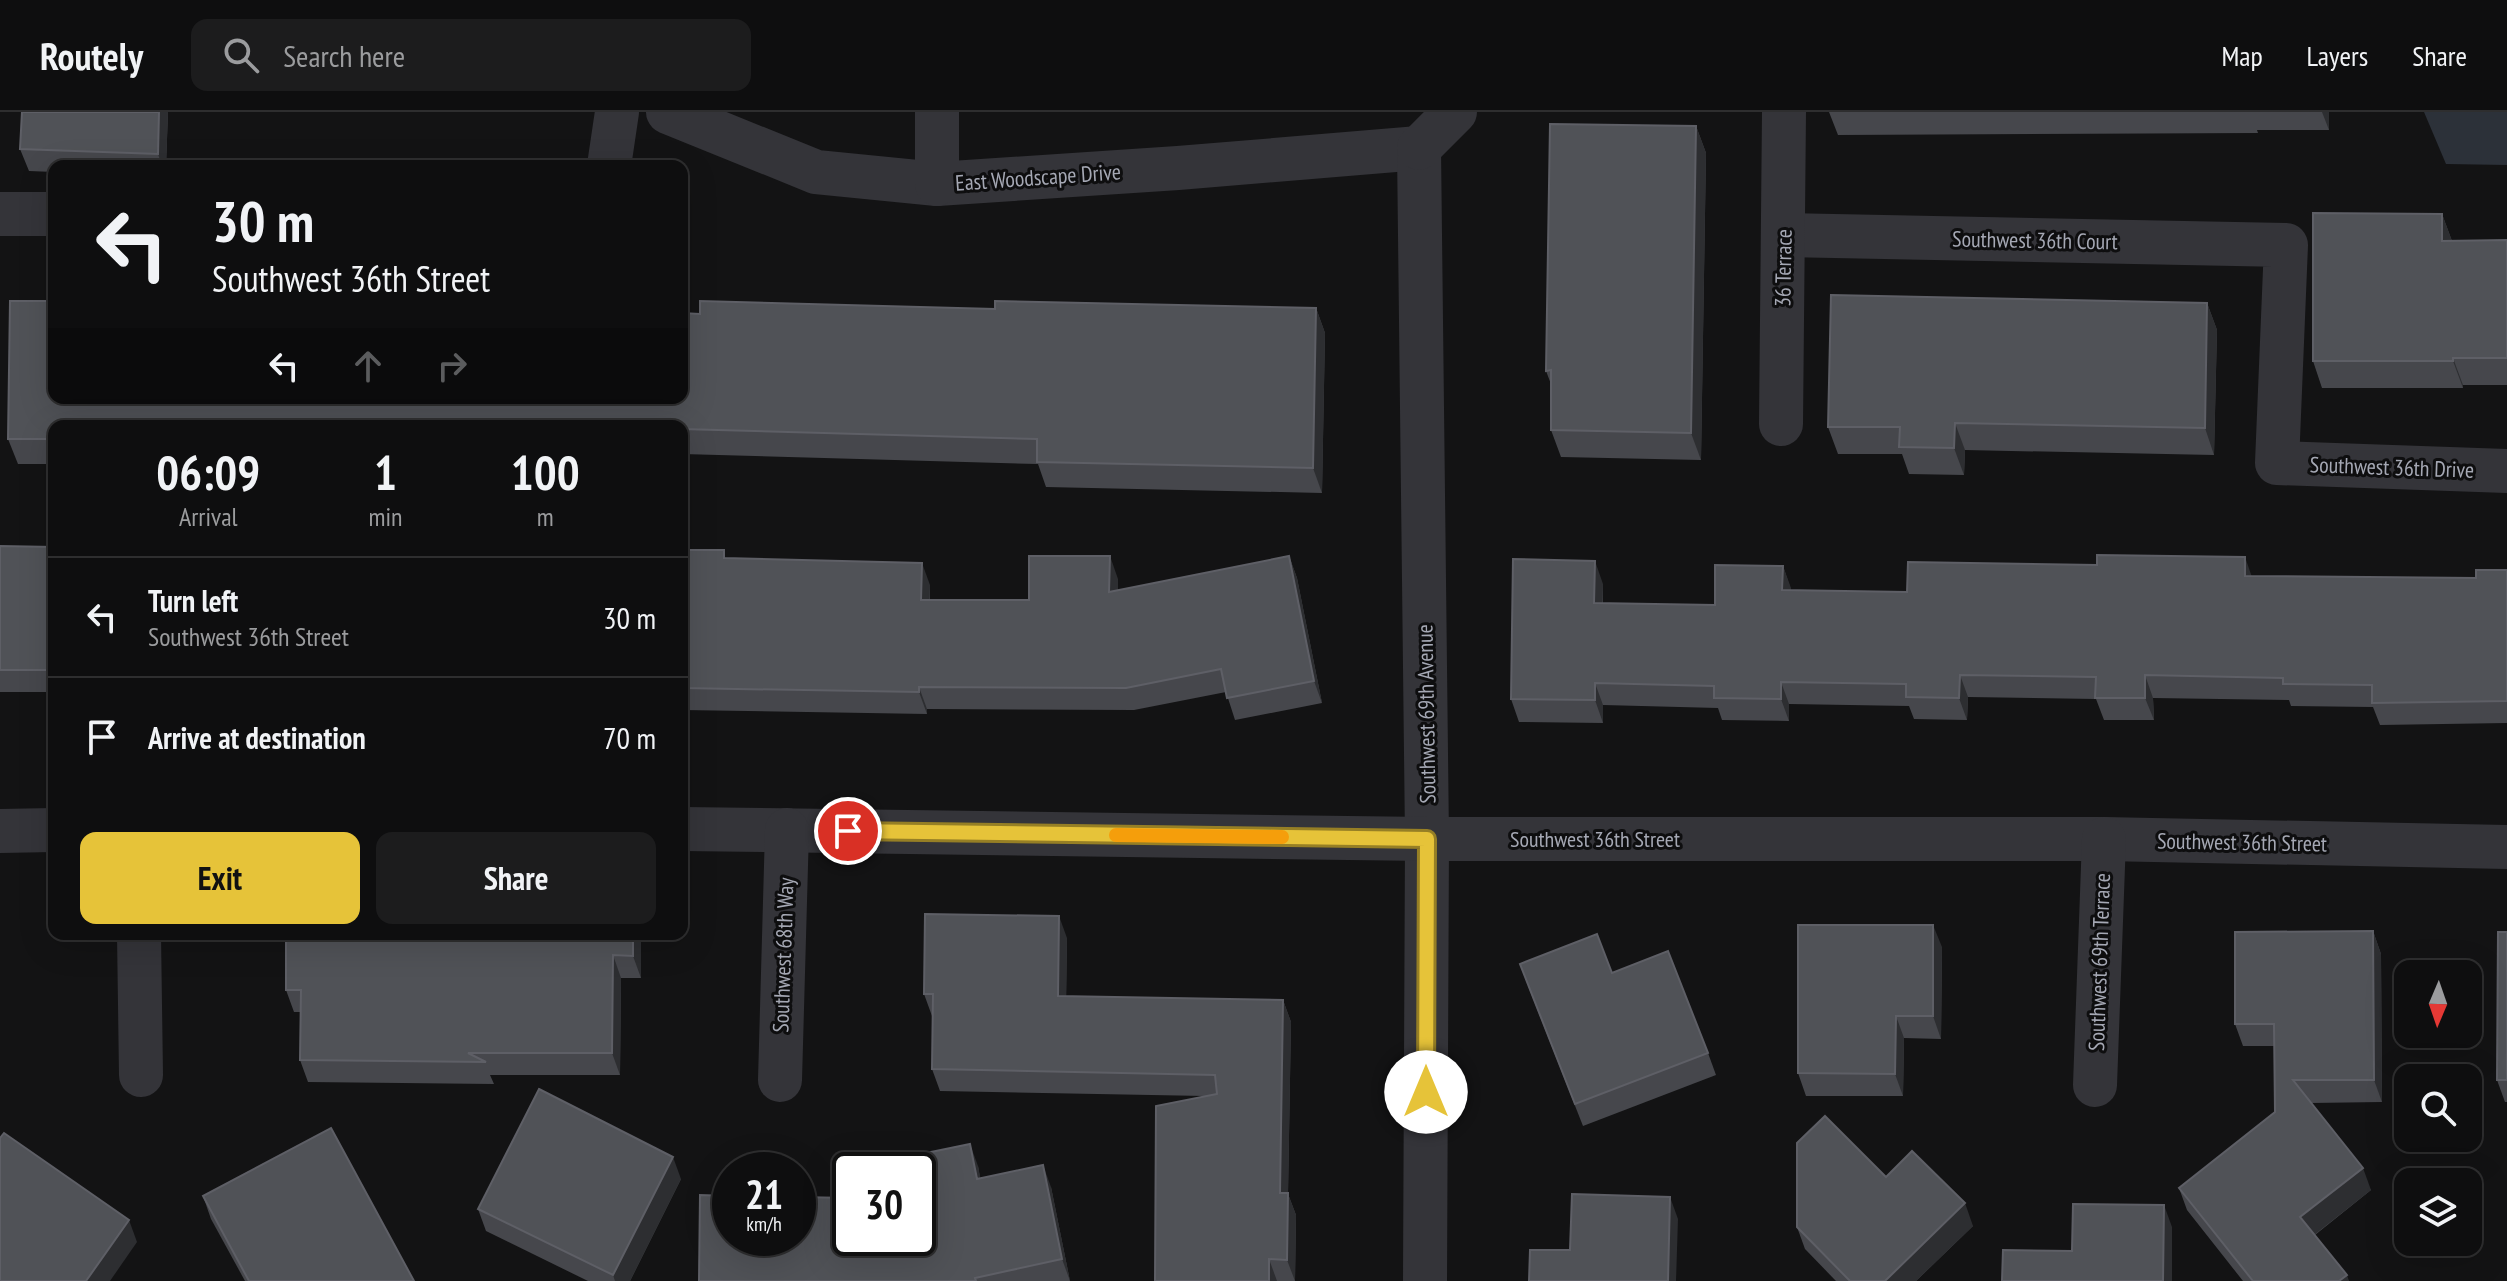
<!DOCTYPE html>
<html lang="en">
<head>
<meta charset="utf-8">
<style>
  body { margin:0; font-family:"PT Sans Narrow",sans-serif; background:#1c1c1d; color:#f1f3f6; height:100vh; display:flex; flex-direction:column; font-size:30px; white-space:nowrap }
  * { box-sizing:border-box; margin:0 }
  p { font-size:26px; color:#9b9c9e }
  .icon { flex:none; width:44px; height:44px; fill:none; stroke:currentColor; stroke-width:2; stroke-linecap:round; stroke-linejoin:round }
  .map { position:relative; flex:1; overflow:hidden }
  .panel { position:absolute; left:48px; top:308px; width:640px; height:520px; display:flex; flex-direction:column; background:#0e0e0f; border-radius:16px; box-shadow:0 8px 32px #0002,0 0 0 2px #2e2e2f }
  .panel>* { flex:none }
  .top-card { position:absolute; left:48px; top:48px; width:640px; height:244px; border-radius:16px; box-shadow:0 8px 32px #0002,0 0 0 2px #2e2e2f; background:#0e0e0f; color:#f1f3f6; overflow:hidden }
  .needle { width:52px; rotate:182deg }
  .controls { position:absolute; left:2394px; top:848px; display:grid; gap:16px }
  .controls a { display:grid; place-items:center; width:88px; height:88px; border-radius:16px; background:#0e0e0f; box-shadow:0 8px 32px #0002,0 0 0 2px #2e2e2f; font-size:40px }
  .speed { position:absolute; left:712px; top:1040px; display:flex; gap:16px; font-size:40px; font-weight:700; text-align:center }
  .speed>* { display:grid; place-content:center; width:104px; height:104px; border-radius:50%; background:#0e0e0f; box-shadow:0 8px 32px #0002,0 0 0 2px #2e2e2f; line-height:1 }
  .speed small { font-size:20px; font-weight:400 }
  .speed .limit { border:4px solid #111; border-radius:12px; background:#fff; color:#111 }
  .pin { position:absolute; display:grid; place-items:center; width:68px; height:68px; color:#fff; margin:-34px; border:4px solid #fff; border-radius:50%; box-shadow:0 2px 8px #0007 }
  .me { position:absolute; width:88px; margin:-44px; rotate:0deg; stroke-linejoin:round; filter:drop-shadow(0 0 6px #0008) }
  .turn { display:flex; align-items:center; gap:28px; height:168px; padding:0 32px; font-size:36px }
  .turn .icon { width:104px; height:104px; stroke-width:2.5 }
  .turn b { display:block; font-size:56px; line-height:68px }
  .lanes { display:flex; align-items:center; height:76px; padding:0 32px; background:#0003; justify-content:center; gap:40px; direction:ltr }
  .lanes .off { opacity:.35 }
  .eta { display:flex; justify-content:space-evenly; align-items:center; height:136px; text-align:center }
  .eta b { font-size:48px; font-weight:700; line-height:56px }
  .primary-button { display:flex; gap:16px; margin-top:auto; padding:16px 32px }
  .primary-button a { flex:1; height:92px; border-radius:16px; background:#e6c339; color:#111; font-size:32px; font-weight:700; line-height:92px; text-align:center }
  .primary-button a+a { background:#1c1c1d; color:#f1f3f6 }
  ul { padding:0; list-style:none }
  li { display:flex; align-items:center; gap:24px; height:120px; padding:0 32px; border-top:2px solid #2e2e2f }
  li div { flex:1 }
  li b { display:block; font-size:30px }
  li em { font-style:normal }
  header { display:flex; align-items:center; gap:48px; box-sizing:border-box; height:112px; padding:0 40px; background:#0e0e0f; border-bottom:2px solid #2e2e2f }
  header strong { font-size:38px }
  nav { display:flex; gap:44px; margin-inline-start:auto; font-size:28px }
  .search { width:560px; height:72px; background:#1c1c1d; display:flex; align-items:center; gap:20px; box-sizing:border-box; padding:0 28px; border-radius:16px; color:#9b9c9e; font-size:30px }
  .map>svg:first-child { display:block }
</style>
</head>
<body>
<header>
<strong>Routely</strong>
<div class="search"><svg class="icon" aria-label="search" viewBox="0 0 24 24"><circle cx="10" cy="10" r="6"/><path d="M15 15l6 6"/></svg>Search here</div>
<nav><a>Map</a><a>Layers</a><a>Share</a></nav>
</header>
<div class="map">
<svg width="2507" height="1169" viewBox="0 0 2507 1169">
  <rect width="100%" height="100%" fill="#131314"/>
  <path fill="#2c3139" d="M2424,0H2507V53L2446,52Z"/>
  <g fill="none" stroke-linecap="round" stroke-linejoin="round">
    <g stroke="#343439" stroke-width="44">
      <path d="M668,0L816,60L937,72L1178,56L1419,36"/>
      <path d="M1419,36L1427,727L1425,1169"/>
      <path d="M1419,36L1455,0"/>
      <path d="M609,54L617,0"/>
      <path d="M937,72V0"/>
      <path d="M0,102H54"/>
      <path d="M1784,123L2286,133L2277,351L2507,359"/>
      <path d="M1781,312L1784,0"/>
      <path d="M682,717L1427,727H2104L2507,735"/>
      <path d="M0,719L54,718"/>
      <path d="M139,822L141,963"/>
      <path d="M780,968L787,718"/>
      <path d="M2095,973L2104,727"/>
    </g>
  </g>
  <g fill="#46474c">
    <path d="M22,0H168L166,54H54V60L29,59L20,37Z"/>
    <path d="M1829,0H2329V18H2257L2258,21L1838,23Z"/>
    <path d="M1696,14L1706,41L1701,348L1561,345L1551,318V272L1546,259Z"/>
    <path d="M2442,102L2452,129L2507,128V273H2463V276H2322L2313,249Z"/>
    <path d="M2207,191L2217,218L2214,343L1965,338L1964,363L1909,362L1902,342H1838L1828,315Z"/>
    <path d="M1316,196L1325,221L1322,381L1046,375L1038,352L682,342V314H54V352H18L8,327L54,286L700,202L995,197Z"/>
    <path d="M0,434L54,435V580H0Z"/>
    <path d="M682,438L727,446L930,473V488H1029L1118,467V478L1289,444L1297,466L1322,591L1235,608L1226,580L1134,598L927,597V602L682,598Z"/>
    <path d="M1783,454L1791,478L1907,480L2252,464L2476,466L2507,458V611L2380,613L2373,595L2291,594L2289,588L2153,586L2154,608H2104L2096,587L1968,585L1967,608L1914,607L1909,594L1789,592V609L1722,608L1718,596L1603,593V611L1519,610L1511,587L1603,472V491L1715,493Z"/>
    <path d="M2373,819L2381,842L2382,990L2311,991L2371,1078L2315,1123L2349,1169H2243L2187,1098L2179,1076L2275,1000L2274,934H2243L2235,912Z"/>
    <path d="M2507,820V990H2505L2497,968Z"/>
    <path d="M641,822V866H621L620,963H490L494,972L308,970L300,948L301,900H294L286,878Z"/>
    <path d="M1067,826L1066,884L1283,888L1291,910L1288,1082L1296,1103L1295,1169H1155L1205,984L940,979L932,957V904L924,882Z"/>
    <path d="M1942,835L1941,927L1904,926L1903,984H1806L1798,961Z"/>
    <path d="M1528,874L1708,941L1716,963L1583,1014Z"/>
    <path d="M978,1054L980,1066L1051,1075L1070,1169H699L850,1126Z"/>
    <path d="M1886,1065L1973,1114L1916,1169H1836L1805,1137L1797,1115Z"/>
    <path d="M681,1067L630,1169H588L486,1119L478,1097Z"/>
    <path d="M203,1084L414,1169H245L211,1107Z"/>
  </g>
  <g fill="#2d2e31">
    <path d="M159,0H168L166,54H162L158,42Z"/>
    <path d="M2322,0H2329V18Z"/>
    <path d="M1696,14L1706,41L1701,348L1691,321Z"/>
    <path d="M2442,102L2452,129H2442Z"/>
    <path d="M2207,191L2217,218L2214,343L2205,316Z"/>
    <path d="M1316,196L1325,221L1322,381L1313,356Z"/>
    <path d="M2453,246L2463,273V276L2453,249Z"/>
    <path d="M1955,311L1965,338L1964,363L1954,336Z"/>
    <path d="M1110,444L1118,467V502L1109,480Z"/>
    <path d="M1289,444L1297,466L1322,591L1314,569Z"/>
    <path d="M2245,445L2253,468L2245,464Z"/>
    <path d="M1595,449L1603,472L1602,513L1594,491Z"/>
    <path d="M922,451L930,473L929,510L921,488Z"/>
    <path d="M1783,454L1791,476L1790,500L1782,478Z"/>
    <path d="M1960,563L1968,585L1967,608L1959,586Z"/>
    <path d="M2145,563L2153,586L2154,608L2145,586Z"/>
    <path d="M1781,570L1789,592V609L1781,587Z"/>
    <path d="M1595,571L1603,593V611L1595,588Z"/>
    <path d="M919,575L927,597V602L919,580Z"/>
    <path d="M1059,804L1067,826L1066,906L1058,884Z"/>
    <path d="M1933,813L1942,835L1941,927L1933,904Z"/>
    <path d="M2373,819L2381,842L2382,990L2374,968Z"/>
    <path d="M633,822H641V866L633,844Z"/>
    <path d="M613,843L621,866L620,963L612,941Z"/>
    <path d="M1283,888L1291,910L1288,1082L1296,1103L1295,1169L1287,1148L1280,1081Z"/>
    <path d="M1896,904L1904,926L1903,984L1895,962Z"/>
    <path d="M970,1032L978,1054L985,1089L977,1067Z"/>
    <path d="M673,1045L681,1067L630,1169H615L613,1163Z"/>
    <path d="M1043,1053L1051,1075L1070,1169L1062,1147Z"/>
    <path d="M2363,1056L2371,1078L2309,1127L2300,1105Z"/>
    <path d="M1670,1085L1678,1107L1676,1169H1668Z"/>
    <path d="M1965,1091L1973,1114L1916,1169H1885Z"/>
    <path d="M2164,1093L2172,1115V1169H2163Z"/>
    <path d="M129,1108L137,1130L110,1169H86Z"/>
    <path d="M1269,1147L1277,1169H1269Z"/>
    <path d="M2347,1163L2349,1169H2339Z"/>
  </g>
  <g fill="#505257" stroke="#5e5f66" stroke-width="2">
    <path d="M22,0H159L158,42L20,37Z"/>
    <path d="M1550,12L1696,14L1691,321L1551,318V258L1546,259Z"/>
    <path d="M2313,101L2442,102V129L2507,128V246H2453V249H2313Z"/>
    <path d="M1831,183L2207,191L2205,316L1955,311L1954,336L1899,335L1900,315H1828Z"/>
    <path d="M10,189H54V286H682V201L700,202V189L995,197V189L1316,196L1313,356L1037,350V327L682,317V314H54V327H8Z"/>
    <path d="M0,434L54,435V558H0Z"/>
    <path d="M682,438H724V446L922,451L921,488H1029V444H1110L1109,480L1289,444L1314,569L1227,586L1221,557L1126,576L919,575V580L682,576Z"/>
    <path d="M2097,443L2245,445V464L2476,466V458H2507V589L2372,591V573L2283,572V566L2145,563V586H2095L2096,565L1960,563L1959,586L1906,585V572L1781,570V587L1714,586V574L1595,571V588L1511,587L1513,447L1595,449L1594,491L1715,493V453L1783,454L1782,478L1907,480L1908,450L2097,453Z"/>
    <path d="M925,802L1059,804L1058,884L1283,888L1280,1081H1288L1287,1148L1269,1147V1169H1155L1156,994L1217,982L1215,963L932,957L933,882H924Z"/>
    <path d="M1798,813H1933V904H1896L1895,962L1798,961Z"/>
    <path d="M2373,819L2374,968H2293L2363,1056L2300,1105L2347,1163L2339,1169H2253L2179,1076L2275,1000L2274,912H2235V820Z"/>
    <path d="M2498,820H2507V968H2497Z"/>
    <path d="M286,822H633V844L613,843L612,941H468L486,950L300,948L301,878H286Z"/>
    <path d="M1597,822L1612,861L1668,839L1708,941L1575,992L1520,852Z"/>
    <path d="M539,977L673,1045L613,1163L478,1097Z"/>
    <path d="M1825,1004L1886,1065L1912,1039L1965,1091L1885,1169H1850L1797,1115V1031Z"/>
    <path d="M331,1016L414,1169H249L203,1084Z"/>
    <path d="M4,1021L129,1108L86,1169H0V1026Z"/>
    <path d="M970,1032L977,1067L1043,1053L1062,1147L975,1166L976,1169H699L700,1083L730,1084V1126H798V1085L850,1086V1126H918V1058H894L892,1048Z"/>
    <path d="M1572,1082L1670,1085L1668,1169H1529L1530,1138H1570Z"/>
    <path d="M2073,1092L2164,1093L2163,1169H2002L2003,1138L2072,1139Z"/>
  </g>
  <g fill="none" stroke-linecap="round" stroke-linejoin="round">
    <defs>
      <path id="route" d="M848,719L1427,727L1426,980"/>
    </defs>
    <use href="#route" stroke="#967f25" stroke-width="20"/>
    <use href="#route" stroke="#e6c339" stroke-width="14"/>
    <path stroke="#f59e0b" stroke-width="14" d="M1116,723L1282,725"/>
  </g>
  <g text-anchor="middle" stroke-width="6" stroke-linejoin="round" paint-order="stroke">
    <g font-size="22" fill="#a5a8b4" stroke="#0e0e0f">
      <text transform="translate(1038 65) rotate(-4)" y="8">East Woodscape Drive</text>
      <text transform="translate(2035 128) rotate(1)" y="8">Southwest 36th Court</text>
      <text transform="translate(1783 156) rotate(-89)" y="8">36 Terrace</text>
      <text transform="translate(2392 355) rotate(2)" y="8">Southwest 36th Drive</text>
      <text transform="translate(1426 602) rotate(-91)" y="8">Southwest 69th Avenue</text>
      <text x="1595" y="735">Southwest 36th Street</text>
      <text transform="translate(2242 730) rotate(1)" y="8">Southwest 36th Street</text>
      <text transform="translate(783 843) rotate(-88)" y="8">Southwest 68th Way</text>
      <text transform="translate(2099 850) rotate(-88)" y="8">Southwest 69th Terrace</text>
    </g>
  </g>
</svg>
<div class="controls">
<a><svg class="needle" viewBox="-14 -14 28 28"><path d="M0-13l5 13h-10z" fill="#e53935"/><path d="M0 13l5-13h-10z" fill="#9b9c9e"/></svg></a>
<a><svg class="icon" aria-label="search" viewBox="0 0 24 24"><circle cx="10" cy="10" r="6"/><path d="M15 15l6 6"/></svg></a>
<a><svg class="icon" aria-label="layers" viewBox="0 0 24 24"><path d="M12 4l9 5-9 5-9-5zM3 14l9 5 9-5"/></svg></a>
</div>
<div class="speed"><div>21<small>km/h</small></div><div class="limit">30</div></div>
<div class="pin" style="left:848px;top:719px;background:#d93025"><svg class="icon" aria-label="arrive" viewBox="0 0 24 24"><path d="M6 21V4h12l-3 4 3 4H6"/></svg></div>
<svg class="me" style="left:1426px;top:980px" viewBox="-20 -20 40 40"><circle r="19" fill="#fff"/><path d="M0-13L10 11 0 6-10 11z" fill="#e6c339"/></svg>
<div class="top-card">
<div class="turn"><svg class="icon" aria-label="left" viewBox="0 0 24 24"><path d="M17 20v-9H6M10 6l-5 5 5 5"/></svg><div><b>30 m</b>Southwest 36th Street</div></div>
<div class="lanes"><svg class="icon" aria-label="left" viewBox="0 0 24 24"><path d="M17 20v-9H6M10 6l-5 5 5 5"/></svg><svg class="icon off" aria-label="ahead" viewBox="0 0 24 24"><path d="M12 20V5M6 11l6-6 6 6"/></svg><svg class="icon off" aria-label="right" viewBox="0 0 24 24"><path d="M7 20v-9h11M14 6l5 5-5 5"/></svg></div>
</div>
<section class="panel">
<div class="eta">
<div><b>06:09</b><p>Arrival</p></div>
<div><b>1</b><p>min</p></div>
<div><b>100</b><p>m</p></div>
</div>
<ul>
<li><svg class="icon" aria-label="left" viewBox="0 0 24 24"><path d="M17 20v-9H6M10 6l-5 5 5 5"/></svg><div><b>Turn left</b><p>Southwest 36th Street</p></div><em>30 m</em></li>
<li><svg class="icon" aria-label="arrive" viewBox="0 0 24 24"><path d="M6 21V4h12l-3 4 3 4H6"/></svg><div><b>Arrive at destination</b></div><em>70 m</em></li>
</ul>
<div class="primary-button"><a>Exit</a><a>Share</a></div>
</section>
</div>
</body>
</html>
